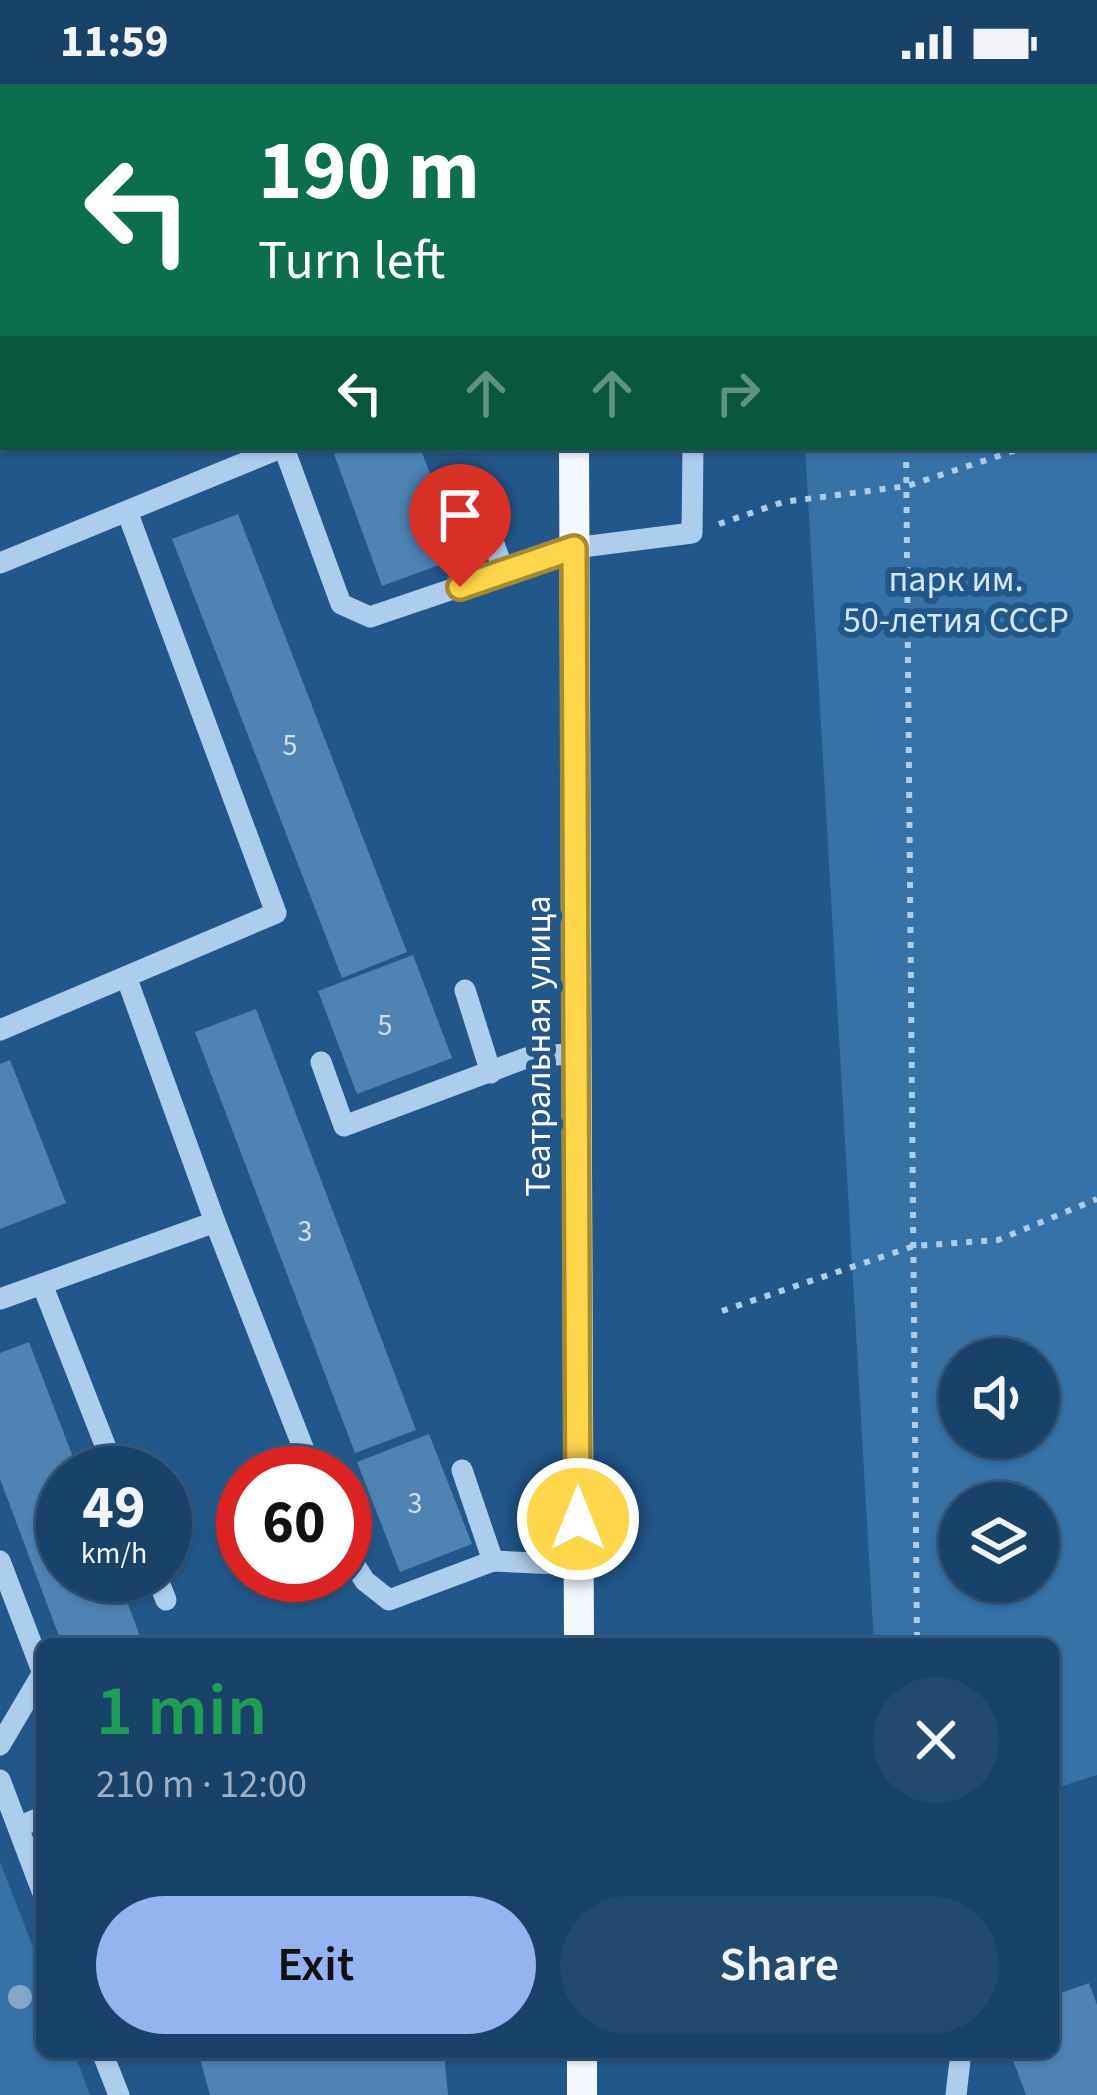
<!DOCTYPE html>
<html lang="en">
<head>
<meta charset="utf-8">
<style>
  body { margin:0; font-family:"Source Sans 3",sans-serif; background:#22496e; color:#f1f3f6; height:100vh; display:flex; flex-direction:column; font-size:45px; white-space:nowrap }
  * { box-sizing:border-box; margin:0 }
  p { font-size:39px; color:#9fb0c0 }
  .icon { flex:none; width:66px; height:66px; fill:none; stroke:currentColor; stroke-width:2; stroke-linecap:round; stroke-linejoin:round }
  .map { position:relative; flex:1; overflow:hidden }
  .side { position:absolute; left:36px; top:1554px; width:1023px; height:420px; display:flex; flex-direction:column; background:#194268; border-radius:18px; box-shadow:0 3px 9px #0004,0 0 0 3px #375b7c }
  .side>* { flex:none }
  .top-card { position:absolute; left:0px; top:0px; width:1098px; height:366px; box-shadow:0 3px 9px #0004,0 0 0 3px #375b7c; background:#0b6e4f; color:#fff; overflow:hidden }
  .tools { position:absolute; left:939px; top:1254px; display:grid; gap:24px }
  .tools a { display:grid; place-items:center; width:120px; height:120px; border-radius:50%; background:#194268; box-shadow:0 3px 9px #0004,0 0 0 3px #375b7c; font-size:60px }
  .speed { position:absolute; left:36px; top:1362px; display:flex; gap:24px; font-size:60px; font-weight:700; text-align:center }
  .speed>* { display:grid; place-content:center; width:156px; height:156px; border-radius:50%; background:#194268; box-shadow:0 3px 9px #0004,0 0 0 3px #375b7c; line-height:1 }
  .speed small { font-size:30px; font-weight:400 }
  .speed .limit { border:18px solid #d22; background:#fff; color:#111 }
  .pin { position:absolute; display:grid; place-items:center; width:102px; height:102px; color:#fff; margin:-123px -51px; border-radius:50% 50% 50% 0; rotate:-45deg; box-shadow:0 0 12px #0007 }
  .pin .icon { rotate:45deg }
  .me { position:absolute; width:132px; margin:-66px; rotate:0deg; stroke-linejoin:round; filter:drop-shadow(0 0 9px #0008) }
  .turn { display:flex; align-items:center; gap:42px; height:252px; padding:0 60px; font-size:54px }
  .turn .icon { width:156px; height:156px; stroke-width:2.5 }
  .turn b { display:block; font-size:84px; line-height:102px }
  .lanes { display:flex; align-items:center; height:114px; padding:0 60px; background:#0003; justify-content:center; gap:60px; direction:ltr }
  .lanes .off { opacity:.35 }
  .round { display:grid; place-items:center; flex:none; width:126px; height:126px; border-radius:63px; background:#22496e }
  .summary { display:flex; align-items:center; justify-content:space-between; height:204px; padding:0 60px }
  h1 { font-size:72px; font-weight:600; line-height:90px; color:#1e9e55 }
  .button { display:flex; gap:24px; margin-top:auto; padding:24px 60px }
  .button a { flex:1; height:138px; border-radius:72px; background:#95b2f1; color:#111; font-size:48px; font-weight:600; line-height:138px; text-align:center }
  .button a+a { background:#22496e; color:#f1f3f6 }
  .status { display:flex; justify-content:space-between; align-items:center; height:84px; padding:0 60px; background:#194268; direction:ltr }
  .status svg { height:33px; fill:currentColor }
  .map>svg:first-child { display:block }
</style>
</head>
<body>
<div class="status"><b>11:59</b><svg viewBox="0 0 49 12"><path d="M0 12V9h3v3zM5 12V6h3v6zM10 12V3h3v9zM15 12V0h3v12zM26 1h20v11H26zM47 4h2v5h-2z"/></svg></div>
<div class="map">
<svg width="1097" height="2011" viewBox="0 0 1097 2011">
  <rect width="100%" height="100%" fill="#21588b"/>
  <g fill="#3472a8" fill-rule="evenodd">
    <path d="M785,0H1097V1691L1053,1705V1560H874L805,363H1095V3ZM960,1275H1038V1353H960ZM960,1419H1038V1497H960Z"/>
    <path d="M0,1778L42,1886V1968H74L90,2011H0Z"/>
  </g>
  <g fill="#4d84b4">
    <path d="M352,363H420L461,473L382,502L334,370Z"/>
    <path d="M238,430L407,868L342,894L172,455Z"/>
    <path d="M413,871L452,974L357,1010L318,907Z"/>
    <path d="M256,925L416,1346L355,1369L195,948Z"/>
    <path d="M10,976L66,1119L0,1145V980Z"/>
    <path d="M29,1258L79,1389H63V1491H117L143,1560H62L0,1395V1269Z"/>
    <path d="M429,1350L472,1460L400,1488L357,1378Z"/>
    <path d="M1089,1899L1097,1921V2011H1026L1010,1968H1053V1912Z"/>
    <path d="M198,1968H444L448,2011H210Z"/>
  </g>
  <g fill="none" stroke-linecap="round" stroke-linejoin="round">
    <g stroke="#adceeb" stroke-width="6" stroke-dasharray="6 9" stroke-linecap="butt">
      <path d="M903,0V3"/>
      <path d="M1095,333L1097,332"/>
      <path d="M906,363L917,1560"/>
      <path d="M719,440L783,418L907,402L1026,363"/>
      <path d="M722,1227L914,1162L998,1156L1097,1115"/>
    </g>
    <g stroke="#adceeb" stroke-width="21">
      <path d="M141,0L142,3"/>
      <path d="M284,364L341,520L370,533L574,464L692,449L693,363"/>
      <path d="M471,394L504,488"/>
      <path d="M0,479L283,363"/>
      <path d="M127,895L215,1138"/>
      <path d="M465,906L491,989"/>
      <path d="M0,946L276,829L128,430"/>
      <path d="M321,978L344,1042L526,974L575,969"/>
      <path d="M42,1200L116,1389"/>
      <path d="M0,1215L215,1138L313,1389"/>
      <path d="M462,1386L493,1477"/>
      <path d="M345,1466L365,1497L389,1516L493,1477L579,1481"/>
      <path d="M0,1477L42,1587"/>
      <path d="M156,1491L166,1516"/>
      <path d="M0,1661L42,1590"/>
      <path d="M0,1696L42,1807"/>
      <path d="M18,1743L42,1733"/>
      <path d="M102,1968L119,2011"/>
      <path d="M956,2011L961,1968"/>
    </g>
    <g stroke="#f2f8fe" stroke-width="30">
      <path d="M571,0V3"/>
      <path d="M574,363L579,1560"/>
      <path d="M582,1968V2011"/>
    </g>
  </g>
  <circle fill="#82a7c7" cx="20" cy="1913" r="12"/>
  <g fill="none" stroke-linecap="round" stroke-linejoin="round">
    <defs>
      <path id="route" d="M460,503L574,464L578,1435"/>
    </defs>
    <use href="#route" stroke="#a68a30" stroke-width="30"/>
    <use href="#route" stroke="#ffd54a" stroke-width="21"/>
  </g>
  <g text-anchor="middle" stroke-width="12" stroke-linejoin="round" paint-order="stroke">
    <g font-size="30" fill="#d2e0ec">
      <text x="290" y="671">5</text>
      <text x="385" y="951">5</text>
      <text x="305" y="1157">3</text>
      <text x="415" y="1429">3</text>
    </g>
    <g font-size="36" fill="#d2e7f8" stroke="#21588b">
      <text x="956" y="507">парк им.<tspan x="956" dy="41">50-летия СССР</tspan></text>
    </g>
    <g font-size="36" fill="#fff" stroke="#21588b">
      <text transform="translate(537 962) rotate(-90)" y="13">Театральная улица</text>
    </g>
  </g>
</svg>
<div class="tools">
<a><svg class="icon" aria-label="sound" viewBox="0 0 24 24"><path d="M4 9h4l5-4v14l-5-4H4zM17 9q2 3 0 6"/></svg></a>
<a><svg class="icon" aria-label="layers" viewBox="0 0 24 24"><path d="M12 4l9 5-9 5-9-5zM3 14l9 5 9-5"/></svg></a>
</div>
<div class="speed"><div>49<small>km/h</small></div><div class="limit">60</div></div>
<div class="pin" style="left:460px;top:503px;background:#d93025"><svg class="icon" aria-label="arrive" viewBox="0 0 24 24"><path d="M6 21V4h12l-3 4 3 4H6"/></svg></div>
<svg class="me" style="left:578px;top:1435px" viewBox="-20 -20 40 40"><circle r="17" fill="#ffd54a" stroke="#fff" stroke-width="3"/><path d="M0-11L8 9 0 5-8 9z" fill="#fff"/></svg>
<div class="top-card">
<div class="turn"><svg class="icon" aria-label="left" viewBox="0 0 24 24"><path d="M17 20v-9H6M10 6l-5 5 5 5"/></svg><div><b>190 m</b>Turn left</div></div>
<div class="lanes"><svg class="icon" aria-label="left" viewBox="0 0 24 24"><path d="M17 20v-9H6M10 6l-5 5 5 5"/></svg><svg class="icon off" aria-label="ahead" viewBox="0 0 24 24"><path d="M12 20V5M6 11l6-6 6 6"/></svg><svg class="icon off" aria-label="ahead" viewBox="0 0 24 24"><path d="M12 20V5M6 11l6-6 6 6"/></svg><svg class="icon off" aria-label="right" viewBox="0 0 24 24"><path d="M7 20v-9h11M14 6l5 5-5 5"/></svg></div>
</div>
<section class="side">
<div class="summary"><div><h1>1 min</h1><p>210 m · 12:00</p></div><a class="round"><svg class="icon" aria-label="close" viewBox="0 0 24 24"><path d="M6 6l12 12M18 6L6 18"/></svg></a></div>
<div class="button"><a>Exit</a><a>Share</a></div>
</section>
</div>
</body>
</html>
